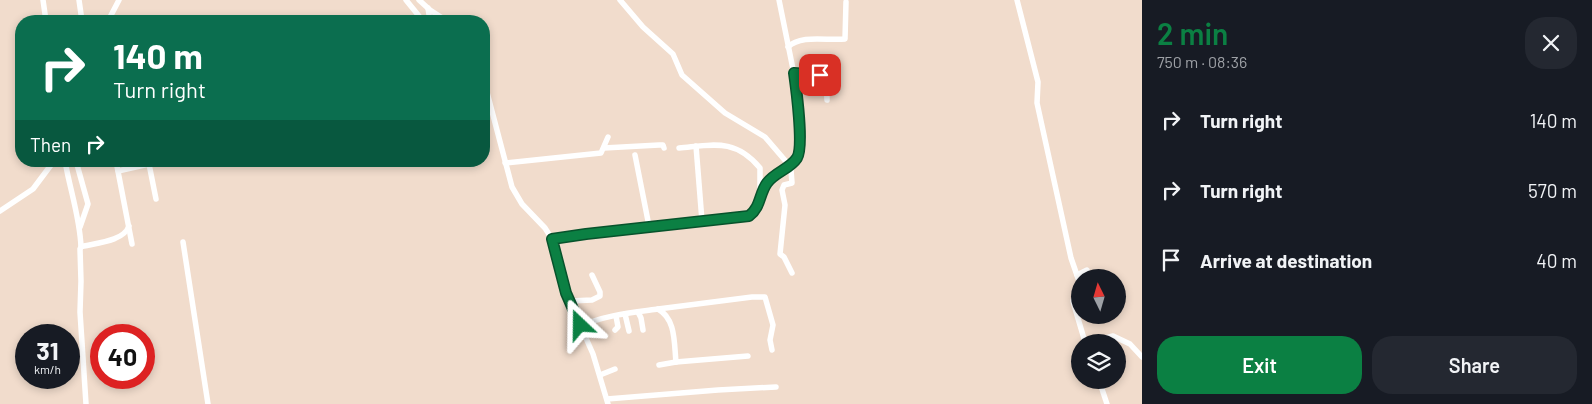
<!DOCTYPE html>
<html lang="en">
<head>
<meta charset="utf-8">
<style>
  body { margin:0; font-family:Barlow,sans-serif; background:#242831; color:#f1f3f6; height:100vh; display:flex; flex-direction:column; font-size:19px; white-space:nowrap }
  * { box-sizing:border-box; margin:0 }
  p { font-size:16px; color:#9ea1a6 }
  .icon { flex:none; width:28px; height:28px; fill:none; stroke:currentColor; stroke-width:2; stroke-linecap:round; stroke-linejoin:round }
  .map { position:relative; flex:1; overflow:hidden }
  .side { display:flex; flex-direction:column; background:#171b24; width:450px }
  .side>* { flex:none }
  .guide { position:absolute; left:15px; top:15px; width:475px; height:152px; border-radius:20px; box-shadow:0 2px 8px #0003; background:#0b6e4f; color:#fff; overflow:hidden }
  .needle { width:32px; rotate:355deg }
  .fabs { position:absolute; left:1071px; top:269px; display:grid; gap:10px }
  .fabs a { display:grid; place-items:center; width:55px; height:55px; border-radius:50%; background:#171b24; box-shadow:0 2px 8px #0003; font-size:25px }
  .speed { position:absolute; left:15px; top:324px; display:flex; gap:10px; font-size:25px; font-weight:700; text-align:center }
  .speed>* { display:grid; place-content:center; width:65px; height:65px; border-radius:50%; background:#171b24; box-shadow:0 2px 8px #0003; line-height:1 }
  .speed small { font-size:12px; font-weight:400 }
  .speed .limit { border:8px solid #d22; background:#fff; color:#111 }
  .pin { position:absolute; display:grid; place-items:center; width:42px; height:42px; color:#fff; margin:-21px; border-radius:10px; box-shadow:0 2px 8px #0006 }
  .me { position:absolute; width:55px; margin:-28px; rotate:337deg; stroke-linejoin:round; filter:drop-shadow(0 0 4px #0008) }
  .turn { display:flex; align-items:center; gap:18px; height:105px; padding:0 15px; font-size:22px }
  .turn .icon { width:65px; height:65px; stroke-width:2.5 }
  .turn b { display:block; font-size:35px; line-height:42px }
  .then { display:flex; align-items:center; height:48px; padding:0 15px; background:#0003; gap:10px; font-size:19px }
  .round { display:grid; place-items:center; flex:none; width:52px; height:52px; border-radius:20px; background:#242831 }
  .head { display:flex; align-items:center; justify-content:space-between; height:85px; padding:0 15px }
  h1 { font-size:30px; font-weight:600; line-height:38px; color:#0b8043 }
  .primary-button { display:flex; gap:10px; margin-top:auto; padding:10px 15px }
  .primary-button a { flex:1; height:58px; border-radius:20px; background:#0b8043; color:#fff; font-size:20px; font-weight:600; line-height:58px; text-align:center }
  .primary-button a+a { background:#242831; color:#f1f3f6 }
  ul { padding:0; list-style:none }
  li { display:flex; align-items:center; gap:15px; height:70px; padding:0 15px }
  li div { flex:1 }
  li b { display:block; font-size:19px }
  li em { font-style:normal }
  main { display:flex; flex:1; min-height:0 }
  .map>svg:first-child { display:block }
</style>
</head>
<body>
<main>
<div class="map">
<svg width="1142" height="404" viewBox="0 0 1142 404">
  <rect width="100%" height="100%" fill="#f1dccc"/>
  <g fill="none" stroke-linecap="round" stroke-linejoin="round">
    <g stroke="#fff" stroke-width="5.5">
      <path d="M43,0L46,21"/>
      <path d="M79,0L82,21"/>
      <path d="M406,0L423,21"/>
      <path d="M419,0L430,10L447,21"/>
      <path d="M620,0L643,27L673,54L682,75L725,113L765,137L789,165L791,170L792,183L784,185L782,190L785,205L780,254L784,257L792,273"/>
      <path d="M1017,0L1038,82L1037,103L1071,258L1079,281L1073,301L1074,305L1085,342"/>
      <path d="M428,8L430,21"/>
      <path d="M108,21L119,0"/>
      <path d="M788,47C801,34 828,41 845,39L846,2"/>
      <path d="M794,73L826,75L827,100"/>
      <path d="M484,81L512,187L522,204L545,228L552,239L566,293L593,354L608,404"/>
      <path d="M696,146L702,221"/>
      <path d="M604,148L659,145H663L664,148"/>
      <path d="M679,148C713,145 735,138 760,168V189L763,191"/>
      <path d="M635,155L649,226"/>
      <path d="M65,161C70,190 80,218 81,247"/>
      <path d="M76,161L88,204L80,227"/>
      <path d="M116,161L132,244"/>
      <path d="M149,161V164L160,161"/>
      <path d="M505,163L601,153L608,137"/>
      <path d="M118,171L149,164L156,199"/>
      <path d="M0,211L33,189L54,161"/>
      <path d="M552,239L586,234L749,216L756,210L765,186L770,178L794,162L799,154V126L796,84L779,0"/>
      <path d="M183,242L208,404"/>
      <path d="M1077,275L1087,270"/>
      <path d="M570,301L592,300L600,296V292L592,275"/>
      <path d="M658,309L752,297H765L773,325L770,340L772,350"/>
      <path d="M638,312L641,318L643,330"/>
      <path d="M625,314L629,331"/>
      <path d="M581,327C597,316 637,312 658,309C676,319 674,343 676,362L659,365"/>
      <path d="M615,330L618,327L616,316"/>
      <path d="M1091,342L1113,336L1130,344L1142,357"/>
      <path d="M676,362L748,356"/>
      <path d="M600,375L615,369"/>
      <path d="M1099,380L1107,404"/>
      <path d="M607,399L718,390L776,387"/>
      <path d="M86,404L80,312L81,281L80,249L81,247L84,246C97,243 124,241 129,226"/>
    </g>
  </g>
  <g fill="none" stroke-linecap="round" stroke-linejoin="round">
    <defs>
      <path id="route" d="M580,325L566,293L552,239L586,234L749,216C761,207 759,194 767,183C775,172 790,169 797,158C804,147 796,87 794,73L820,75"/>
    </defs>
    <use href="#route" stroke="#07532c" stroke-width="12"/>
    <use href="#route" stroke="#0b8043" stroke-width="9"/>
  </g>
</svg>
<div class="fabs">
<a><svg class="needle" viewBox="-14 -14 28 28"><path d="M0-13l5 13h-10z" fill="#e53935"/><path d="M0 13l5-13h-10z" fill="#9ea1a6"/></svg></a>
<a><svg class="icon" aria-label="layers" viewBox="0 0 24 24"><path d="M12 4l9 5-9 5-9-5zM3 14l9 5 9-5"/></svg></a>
</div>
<div class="speed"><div>31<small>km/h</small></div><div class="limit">40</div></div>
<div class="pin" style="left:820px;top:75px;background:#d93025"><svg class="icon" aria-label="arrive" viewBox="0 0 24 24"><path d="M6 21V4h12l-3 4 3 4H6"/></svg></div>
<svg class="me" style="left:580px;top:325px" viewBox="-20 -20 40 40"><path d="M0-17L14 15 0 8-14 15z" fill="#0b8043" stroke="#fff" stroke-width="4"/></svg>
<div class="guide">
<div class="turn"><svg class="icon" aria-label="right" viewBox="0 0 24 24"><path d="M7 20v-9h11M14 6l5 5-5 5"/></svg><div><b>140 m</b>Turn right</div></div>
<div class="then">Then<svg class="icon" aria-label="right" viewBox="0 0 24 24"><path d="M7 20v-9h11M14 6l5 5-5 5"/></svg></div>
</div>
</div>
<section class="side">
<div class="head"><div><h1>2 min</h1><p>750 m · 08:36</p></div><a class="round"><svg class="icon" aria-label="close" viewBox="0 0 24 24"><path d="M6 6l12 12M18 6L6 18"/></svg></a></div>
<ul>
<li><svg class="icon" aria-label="right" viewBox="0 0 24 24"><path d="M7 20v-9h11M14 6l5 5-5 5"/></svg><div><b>Turn right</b></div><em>140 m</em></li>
<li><svg class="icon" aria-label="right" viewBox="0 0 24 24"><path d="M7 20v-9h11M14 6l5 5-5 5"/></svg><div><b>Turn right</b></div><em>570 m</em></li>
<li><svg class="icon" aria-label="arrive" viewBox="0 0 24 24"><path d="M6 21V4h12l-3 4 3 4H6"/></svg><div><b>Arrive at destination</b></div><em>40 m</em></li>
</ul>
<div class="primary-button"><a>Exit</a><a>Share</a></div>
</section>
</main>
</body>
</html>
